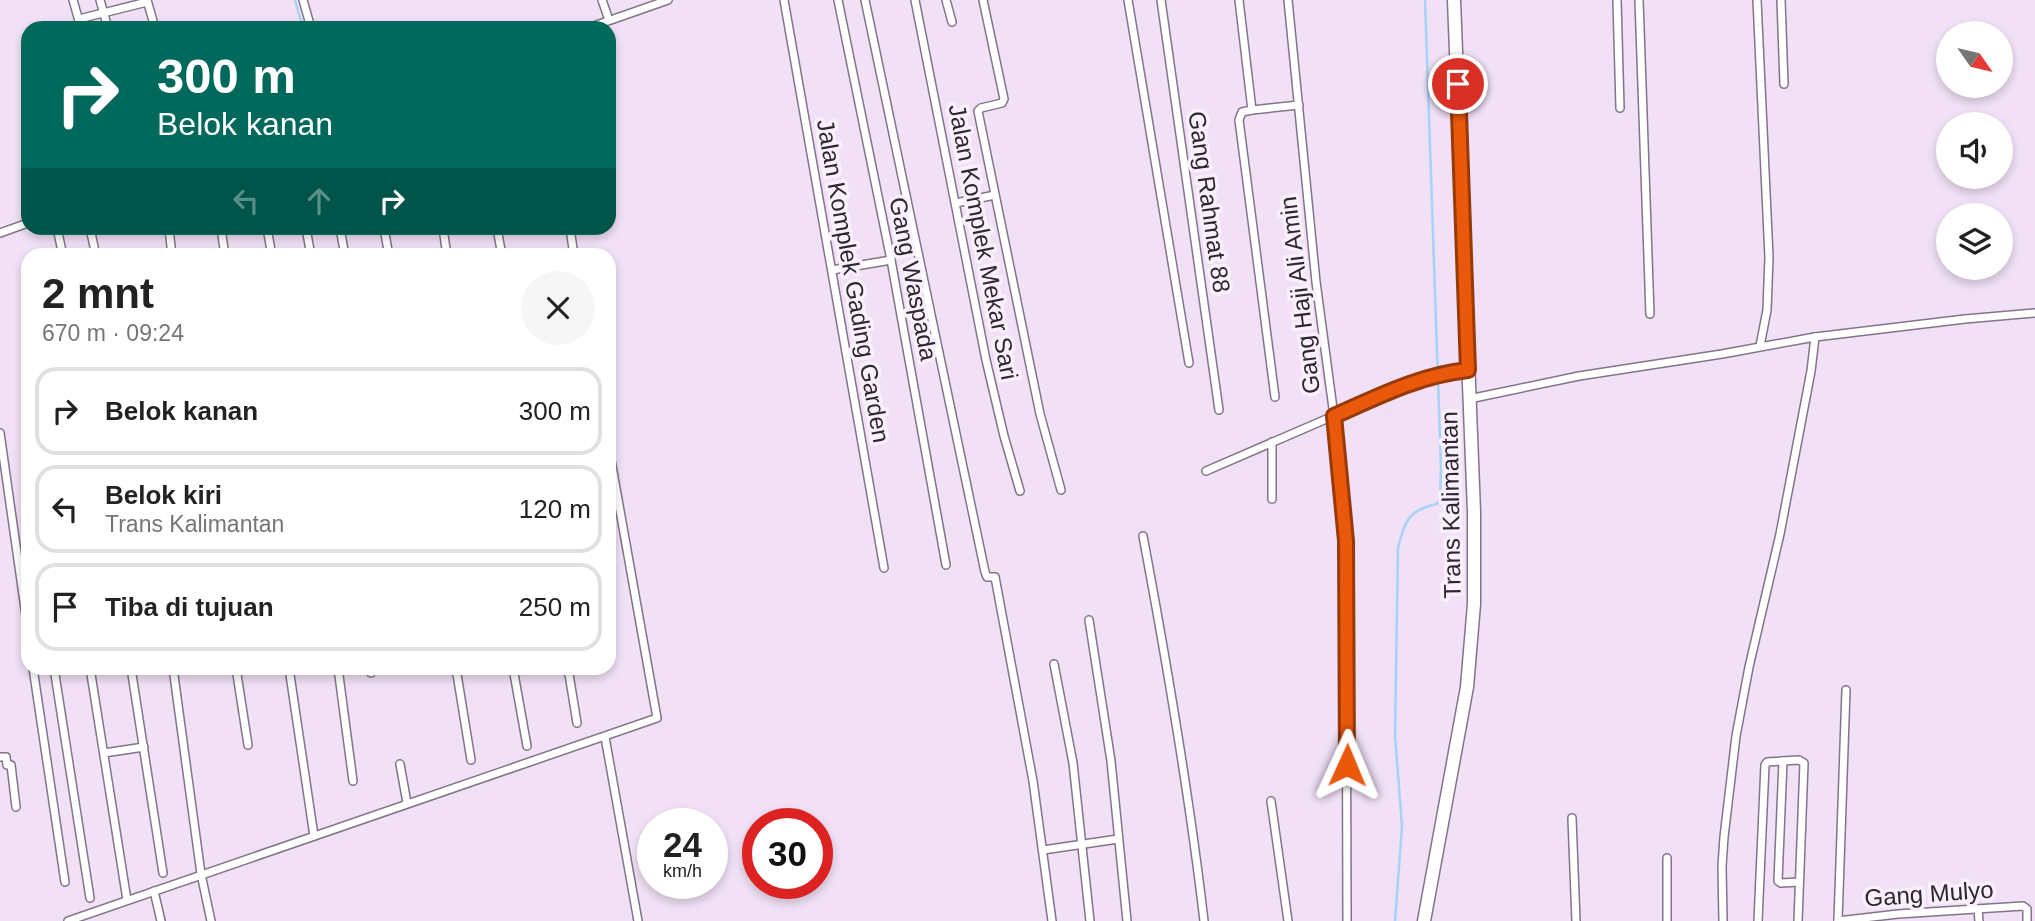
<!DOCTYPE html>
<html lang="id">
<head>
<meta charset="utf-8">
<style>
  body { margin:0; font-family:Arial,sans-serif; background:#f6f6f6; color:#222; height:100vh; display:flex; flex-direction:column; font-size:26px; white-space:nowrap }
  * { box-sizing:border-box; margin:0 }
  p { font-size:23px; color:#767676 }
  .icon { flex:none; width:38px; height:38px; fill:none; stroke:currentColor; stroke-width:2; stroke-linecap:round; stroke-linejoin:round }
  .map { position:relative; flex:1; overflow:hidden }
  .panel { position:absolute; left:21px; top:248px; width:595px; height:427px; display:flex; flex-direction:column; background:#fff; border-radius:21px; box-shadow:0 4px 10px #0003 }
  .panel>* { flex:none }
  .banner { position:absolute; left:21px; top:21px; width:595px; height:214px; border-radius:21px; box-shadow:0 4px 10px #0003; background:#00695c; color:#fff; overflow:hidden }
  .needle { width:46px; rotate:124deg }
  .tools { position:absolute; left:1936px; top:21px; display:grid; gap:14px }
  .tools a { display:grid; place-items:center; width:77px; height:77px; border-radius:50%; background:#fff; box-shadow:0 4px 10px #0003; font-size:35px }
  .speed { position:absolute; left:637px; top:808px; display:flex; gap:14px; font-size:35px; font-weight:700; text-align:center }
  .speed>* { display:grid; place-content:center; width:91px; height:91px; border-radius:50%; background:#fff; box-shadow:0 4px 10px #0003; line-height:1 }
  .speed small { font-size:18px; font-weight:400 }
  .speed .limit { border:10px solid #d22; background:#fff; color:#111 }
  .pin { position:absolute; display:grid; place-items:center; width:60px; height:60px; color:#fff; margin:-30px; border:4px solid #fff; border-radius:50%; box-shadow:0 2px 7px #0007 }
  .me { position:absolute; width:77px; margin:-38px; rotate:1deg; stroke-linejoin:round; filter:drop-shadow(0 0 5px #0008) }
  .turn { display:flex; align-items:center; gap:24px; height:147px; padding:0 21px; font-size:32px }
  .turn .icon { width:91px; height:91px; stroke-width:2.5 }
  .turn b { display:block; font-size:49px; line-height:60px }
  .lanes { display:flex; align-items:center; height:66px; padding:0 21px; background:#0003; justify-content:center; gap:35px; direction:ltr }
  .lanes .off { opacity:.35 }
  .round { display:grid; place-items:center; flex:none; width:74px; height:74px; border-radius:37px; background:#f6f6f6 }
  .summary { display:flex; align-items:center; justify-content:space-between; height:119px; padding:0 21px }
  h1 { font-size:42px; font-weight:600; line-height:52px }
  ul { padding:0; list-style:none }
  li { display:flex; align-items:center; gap:21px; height:88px; margin:0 14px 10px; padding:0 7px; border:4px solid #e0e0e0; border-radius:21px }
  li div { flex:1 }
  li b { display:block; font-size:26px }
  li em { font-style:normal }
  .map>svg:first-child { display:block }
</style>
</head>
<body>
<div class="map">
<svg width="2035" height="921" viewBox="0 0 2035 921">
  <rect width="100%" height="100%" fill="#f1e0f6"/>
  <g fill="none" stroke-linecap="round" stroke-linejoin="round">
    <g stroke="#a7d3f6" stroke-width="2.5">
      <path d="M295,0L303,28"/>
      <path d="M1395,921L1402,826L1395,736L1398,548C1405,521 1408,510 1437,504L1440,497L1441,468L1425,0"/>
    </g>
    <defs>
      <g id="street">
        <path d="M73,0L81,28"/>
        <path d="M100,0L108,28"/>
        <path d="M147,0L155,28"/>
        <path d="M303,0L311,28"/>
        <path d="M602,0L609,20"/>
        <path d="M784,0L884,568"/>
        <path d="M838,0L891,260L946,565"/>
        <path d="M865,0L985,572L987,577H995L1033,781L1052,921"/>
        <path d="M915,0L986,360L1004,436L1020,491"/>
        <path d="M946,0L952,22"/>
        <path d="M983,0L1004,99L1002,103L981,108L978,111L1040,414L1061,490"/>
        <path d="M1128,0L1189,363"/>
        <path d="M1161,0L1219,410"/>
        <path d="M1239,0L1252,110L1242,112L1239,120L1275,397"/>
        <path d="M1288,0L1316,282L1334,416L1346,541L1347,921"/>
        <path d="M1617,0L1620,108"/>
        <path d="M1639,0L1650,314"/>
        <path d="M1757,0L1769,257L1767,310L1760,346"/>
        <path d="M1781,0L1784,84"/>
        <path d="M79,19L147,2"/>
        <path d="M588,28L668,0"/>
        <path d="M1252,110L1299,105"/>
        <path d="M956,203L995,195"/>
        <path d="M57,228L63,256"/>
        <path d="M90,228L96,256"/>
        <path d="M169,228L172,256"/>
        <path d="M221,228L225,256"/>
        <path d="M267,228L272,256"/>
        <path d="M306,228L311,256"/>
        <path d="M340,228L345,256"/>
        <path d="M384,228L389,256"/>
        <path d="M443,228L447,256"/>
        <path d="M497,228L502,256"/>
        <path d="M570,228L574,256"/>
        <path d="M0,233L28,223"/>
        <path d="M832,270L891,260"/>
        <path d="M1815,337L1965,319L2035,313"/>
        <path d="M1469,399L1579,376L1722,354L1815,337L1811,371L1780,534L1749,667L1736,736L1724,837L1722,866L1723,921"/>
        <path d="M0,433L28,630"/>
        <path d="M1206,471L1412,382L1451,372L1468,370"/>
        <path d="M1272,499V442"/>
        <path d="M1143,536C1167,664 1189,792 1204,921"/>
        <path d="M1089,620L1111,761L1127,921"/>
        <path d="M1054,664L1073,763L1090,921"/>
        <path d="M33,668L65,882"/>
        <path d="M54,668L90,898"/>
        <path d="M90,668L127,900"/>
        <path d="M131,668L163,873"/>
        <path d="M173,668L201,874L211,921"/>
        <path d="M236,668L248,745"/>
        <path d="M289,668L314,836"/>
        <path d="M338,668L353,781"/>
        <path d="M371,668V673"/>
        <path d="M456,668L471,760"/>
        <path d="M513,668L527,746"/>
        <path d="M568,668L577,723"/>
        <path d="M605,737L638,921"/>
        <path d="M104,753L144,747"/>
        <path d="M0,757H6L7,765H11L16,807"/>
        <path d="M1783,761L1778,881L1781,883L1799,882"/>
        <path d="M400,764L407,803"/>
        <path d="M1271,801L1288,921"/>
        <path d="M1572,818L1576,921"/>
        <path d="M1043,850L1118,839"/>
        <path d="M154,891L161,921"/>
        <path d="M1978,909L1979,921"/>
        <path d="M68,921L657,718L609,449"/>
        <path d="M1667,921V858"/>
        <path d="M1758,921L1765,765L1767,762L1799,760L1804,763L1798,921"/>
        <path d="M1838,921L1846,690"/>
        <path d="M1838,921L1898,914L2023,906L2027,909V921"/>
      </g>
      <path id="highway" d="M1424,921L1467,687L1474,604V512L1454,0"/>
    </defs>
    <use href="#street" stroke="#837488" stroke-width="10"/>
    <use href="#highway" stroke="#837488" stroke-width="15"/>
    <use href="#street" stroke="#fff" stroke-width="7"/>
    <use href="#highway" stroke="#fff" stroke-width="12"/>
  </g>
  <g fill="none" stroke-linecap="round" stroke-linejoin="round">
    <defs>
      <path id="route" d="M1347,765L1346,541L1334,416C1377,397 1420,375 1468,370L1458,84"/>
    </defs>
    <use href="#route" stroke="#983908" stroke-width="18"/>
    <use href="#route" stroke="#ea580c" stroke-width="12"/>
  </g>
  <g text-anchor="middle" stroke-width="7" stroke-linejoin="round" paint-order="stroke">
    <g font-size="24" fill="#2d272f" stroke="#faf0fd">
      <text transform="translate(1209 202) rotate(82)" y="8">Gang Rahmat 88</text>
      <text transform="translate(983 242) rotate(79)" y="8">Jalan Komplek Mekar Sari</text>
      <text transform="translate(913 279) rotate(79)" y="8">Gang Waspada</text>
      <text transform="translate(853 281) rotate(80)" y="8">Jalan Komplek Gading Garden</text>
      <text transform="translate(1300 295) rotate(-97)" y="8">Gang Haji Ali Amin</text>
      <text transform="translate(1451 505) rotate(-91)" y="8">Trans Kalimantan</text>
      <text transform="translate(1929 894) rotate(-4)" y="8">Gang Mulyo</text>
    </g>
  </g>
</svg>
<div class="tools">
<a><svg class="needle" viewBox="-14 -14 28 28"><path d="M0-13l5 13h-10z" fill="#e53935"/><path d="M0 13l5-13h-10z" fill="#767676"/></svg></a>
<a><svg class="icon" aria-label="sound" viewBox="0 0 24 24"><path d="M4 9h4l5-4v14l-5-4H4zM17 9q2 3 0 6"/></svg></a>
<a><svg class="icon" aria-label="layers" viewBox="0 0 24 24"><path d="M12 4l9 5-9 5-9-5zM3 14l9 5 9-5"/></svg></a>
</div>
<div class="speed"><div>24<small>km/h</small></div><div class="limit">30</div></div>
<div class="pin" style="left:1458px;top:84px;background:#d93025"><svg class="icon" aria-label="arrive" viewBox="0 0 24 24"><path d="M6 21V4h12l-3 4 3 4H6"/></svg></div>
<svg class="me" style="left:1347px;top:765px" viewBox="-20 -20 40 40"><path d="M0-17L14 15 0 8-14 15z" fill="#ea580c" stroke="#fff" stroke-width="4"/></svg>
<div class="banner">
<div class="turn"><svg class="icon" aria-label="right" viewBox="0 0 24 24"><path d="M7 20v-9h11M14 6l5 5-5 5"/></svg><div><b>300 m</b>Belok kanan</div></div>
<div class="lanes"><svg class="icon off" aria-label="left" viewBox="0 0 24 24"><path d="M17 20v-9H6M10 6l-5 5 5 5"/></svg><svg class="icon off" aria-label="ahead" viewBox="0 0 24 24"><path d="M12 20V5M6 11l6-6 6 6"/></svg><svg class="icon" aria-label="right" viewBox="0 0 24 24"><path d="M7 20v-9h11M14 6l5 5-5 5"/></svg></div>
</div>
<section class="panel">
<div class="summary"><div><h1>2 mnt</h1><p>670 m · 09:24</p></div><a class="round"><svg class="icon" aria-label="close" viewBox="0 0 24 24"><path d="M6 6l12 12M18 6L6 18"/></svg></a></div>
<ul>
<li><svg class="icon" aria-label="right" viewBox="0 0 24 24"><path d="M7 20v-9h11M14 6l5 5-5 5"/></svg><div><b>Belok kanan</b></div><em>300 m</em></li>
<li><svg class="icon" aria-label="left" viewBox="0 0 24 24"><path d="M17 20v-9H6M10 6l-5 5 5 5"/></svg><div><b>Belok kiri</b><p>Trans Kalimantan</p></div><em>120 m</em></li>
<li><svg class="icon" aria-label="arrive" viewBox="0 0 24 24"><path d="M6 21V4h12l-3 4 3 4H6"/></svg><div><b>Tiba di tujuan</b></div><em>250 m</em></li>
</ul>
</section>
</div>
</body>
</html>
